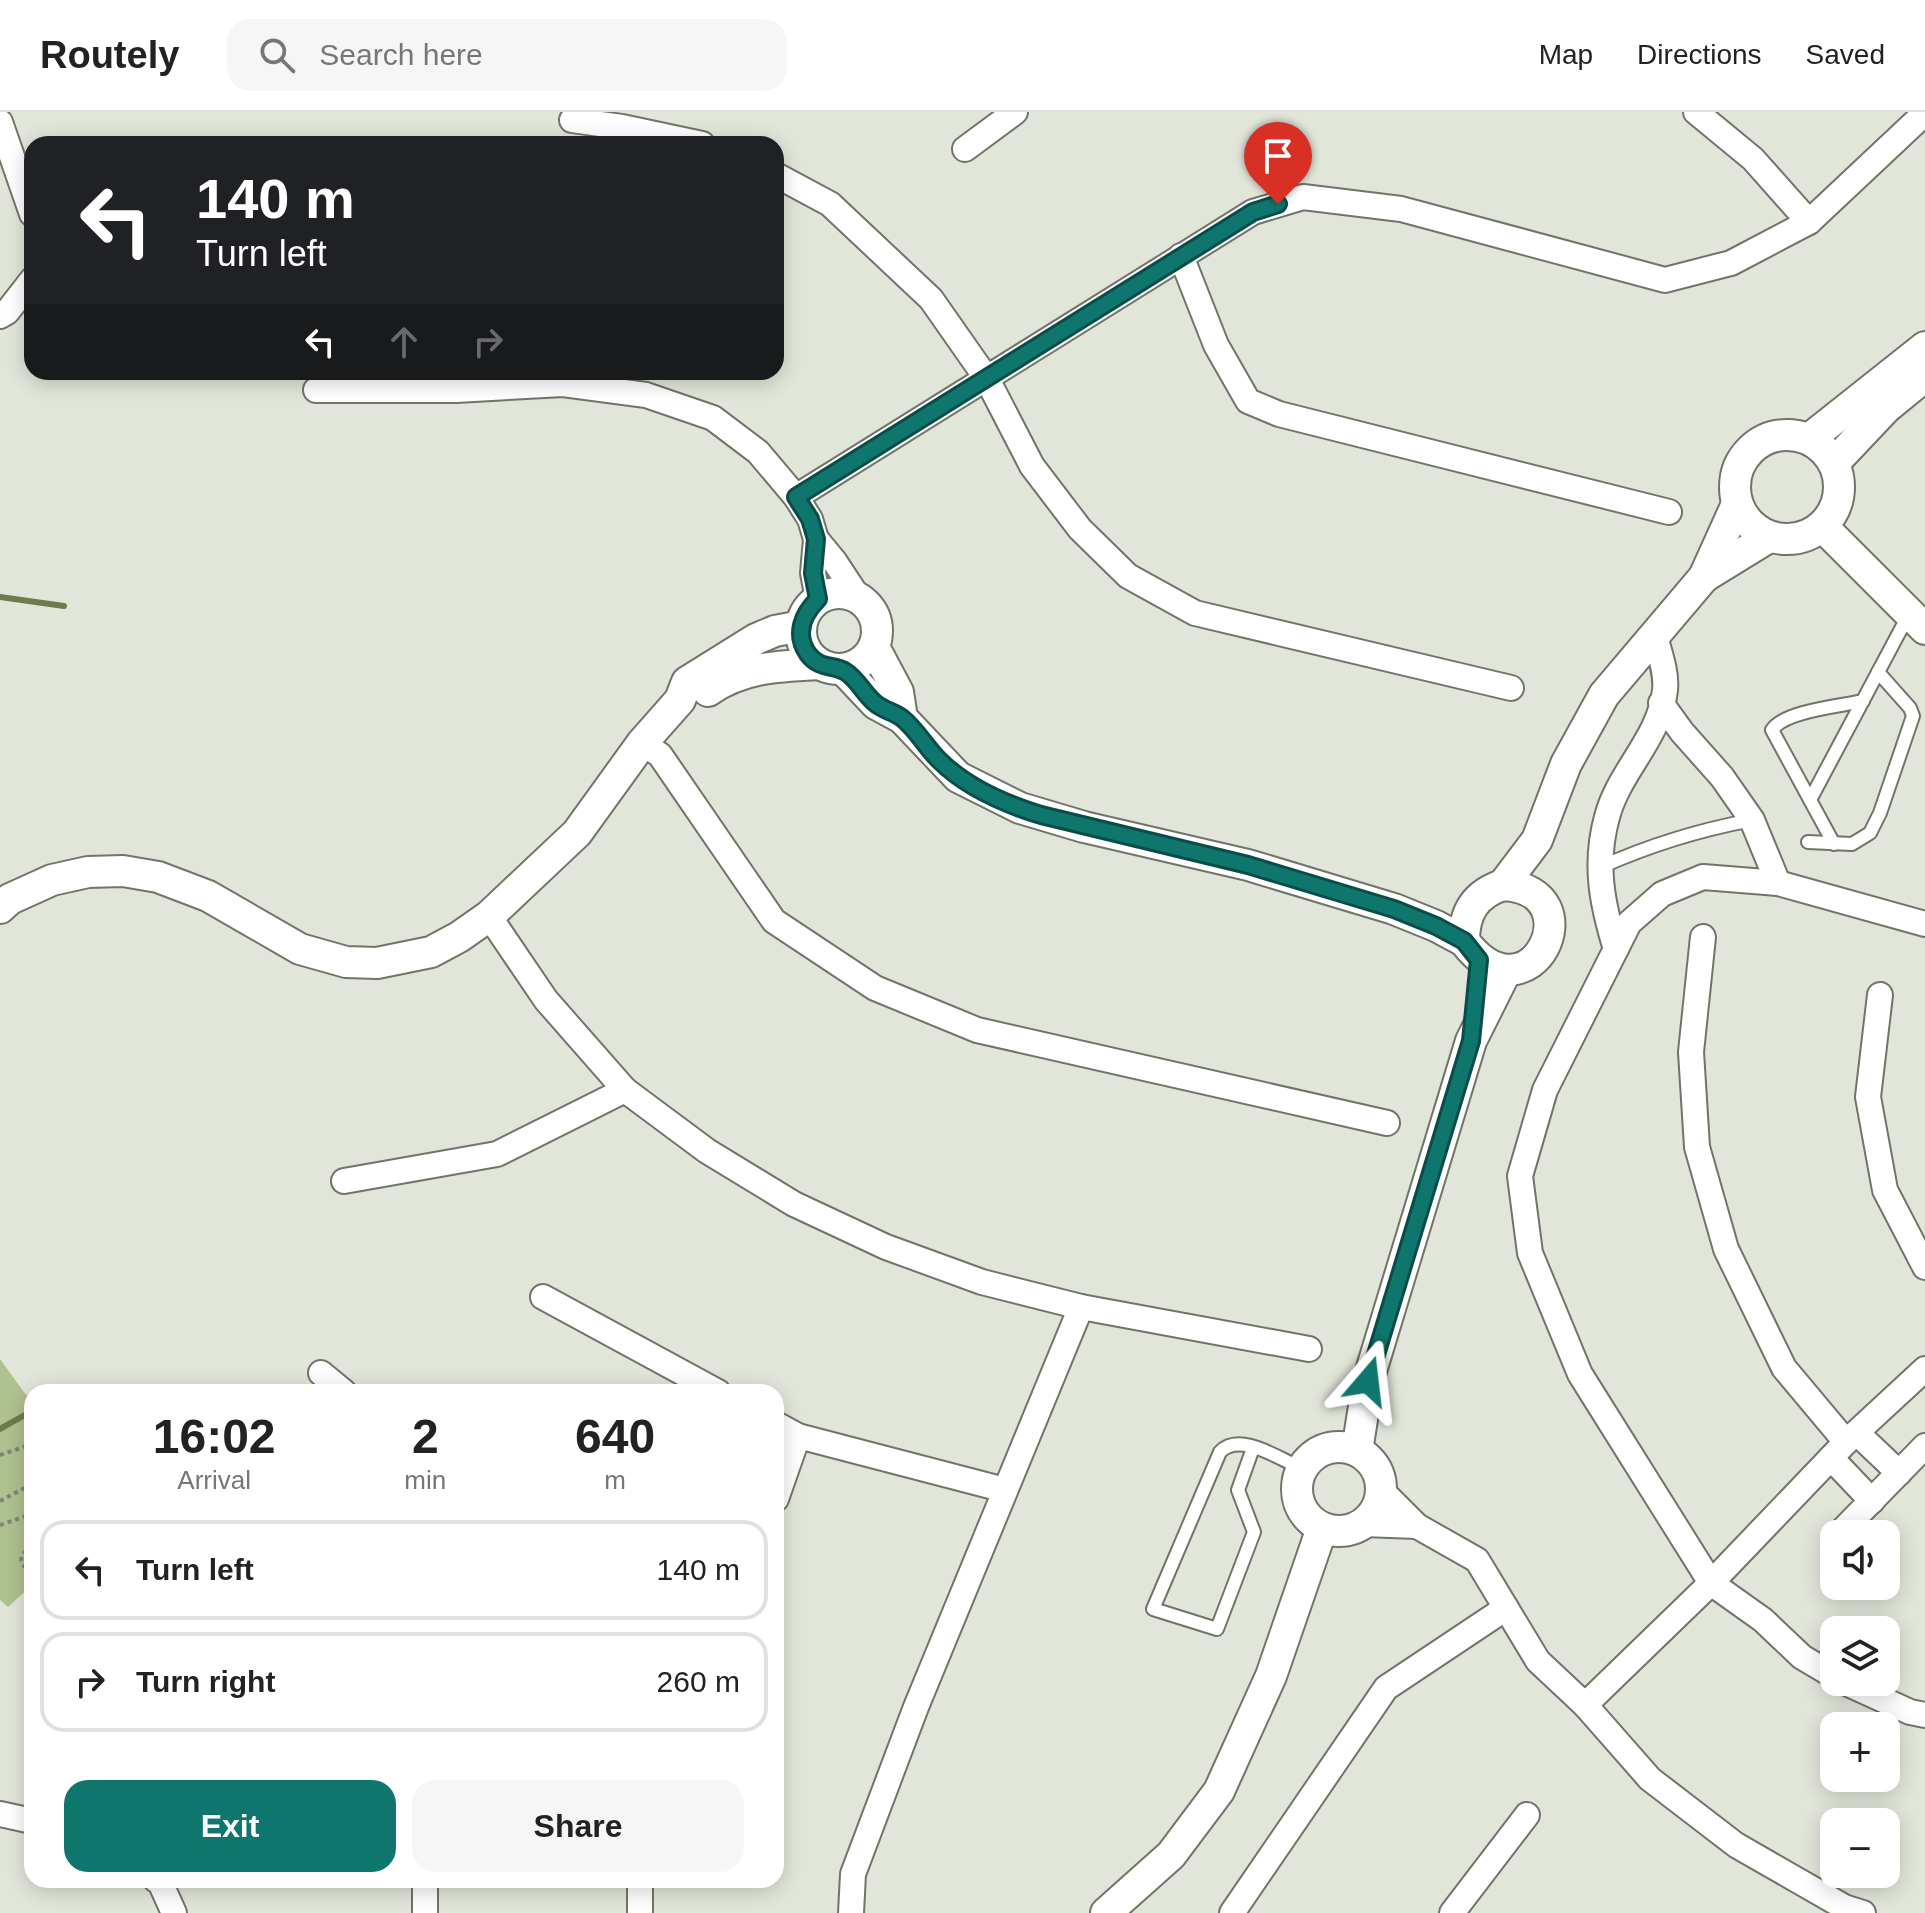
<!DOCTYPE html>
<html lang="en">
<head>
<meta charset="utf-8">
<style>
  body { margin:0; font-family:Arial,sans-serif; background:#f6f6f6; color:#222; height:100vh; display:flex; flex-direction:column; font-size:30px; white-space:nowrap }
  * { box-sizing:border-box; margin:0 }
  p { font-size:26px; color:#767676 }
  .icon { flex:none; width:44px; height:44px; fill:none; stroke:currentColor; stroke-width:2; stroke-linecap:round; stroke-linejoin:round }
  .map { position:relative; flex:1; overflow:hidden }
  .sheet { position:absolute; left:24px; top:1272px; width:760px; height:504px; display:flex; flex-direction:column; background:#fff; border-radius:24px; box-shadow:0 4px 20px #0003 }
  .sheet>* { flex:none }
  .guide { position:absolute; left:24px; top:24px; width:760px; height:244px; border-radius:24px; box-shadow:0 4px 20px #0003; background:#202124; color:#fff; overflow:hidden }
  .buttons { position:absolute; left:1820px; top:1408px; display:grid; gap:16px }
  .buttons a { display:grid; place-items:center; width:80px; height:80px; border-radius:16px; background:#fff; box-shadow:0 4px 20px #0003; font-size:40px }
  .pin { position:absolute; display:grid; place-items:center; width:68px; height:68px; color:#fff; margin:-82px -34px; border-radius:50% 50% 50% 0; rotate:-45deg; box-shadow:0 0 8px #0007 }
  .pin .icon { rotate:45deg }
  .me { position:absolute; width:88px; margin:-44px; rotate:17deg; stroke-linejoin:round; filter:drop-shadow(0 0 6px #0008) }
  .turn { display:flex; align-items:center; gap:28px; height:168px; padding:0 40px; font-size:36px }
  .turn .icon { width:104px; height:104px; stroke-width:2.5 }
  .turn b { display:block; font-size:56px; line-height:68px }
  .lanes { display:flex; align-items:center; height:76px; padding:0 40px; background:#0003; justify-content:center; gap:40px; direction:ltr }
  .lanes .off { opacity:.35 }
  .eta { display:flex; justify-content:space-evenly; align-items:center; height:136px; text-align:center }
  .eta b { font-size:48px; font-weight:800; line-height:56px }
  .cta { display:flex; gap:16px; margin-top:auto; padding:16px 40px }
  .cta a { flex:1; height:92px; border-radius:24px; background:#0f766e; color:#fff; font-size:32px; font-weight:800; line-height:92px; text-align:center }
  .cta a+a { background:#f6f6f6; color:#222 }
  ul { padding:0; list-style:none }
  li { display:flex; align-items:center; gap:24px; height:100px; margin:0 16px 12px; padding:0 24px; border:4px solid #e0e0e0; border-radius:24px }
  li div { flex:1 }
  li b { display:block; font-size:30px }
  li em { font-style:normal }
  header { display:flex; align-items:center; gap:48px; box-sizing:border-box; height:112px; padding:0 40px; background:#fff; border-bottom:2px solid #e0e0e0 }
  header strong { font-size:38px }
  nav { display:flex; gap:44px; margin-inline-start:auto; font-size:28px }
  .search { width:560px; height:72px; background:#f6f6f6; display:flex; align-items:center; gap:20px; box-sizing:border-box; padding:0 28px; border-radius:24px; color:#767676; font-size:30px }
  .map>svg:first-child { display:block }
</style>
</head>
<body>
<header>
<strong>Routely</strong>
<div class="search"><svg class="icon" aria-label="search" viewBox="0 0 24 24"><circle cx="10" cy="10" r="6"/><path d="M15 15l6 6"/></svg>Search here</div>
<nav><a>Map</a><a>Directions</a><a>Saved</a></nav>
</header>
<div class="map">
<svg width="1925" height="1801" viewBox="0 0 1925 1801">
  <rect width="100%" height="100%" fill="#e2e6da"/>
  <path fill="#b0c190" d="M0,1247L26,1283L32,1282V1473L8,1495L0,1488Z"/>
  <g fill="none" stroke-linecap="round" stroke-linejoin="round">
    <g stroke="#6e7c4c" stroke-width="6">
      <path d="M0,485L64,494"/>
      <path d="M65,1280H67"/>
      <path d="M0,1317L32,1299"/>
    </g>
    <defs>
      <g id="service">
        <path d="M1810,688L1909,502"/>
        <path d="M1808,730L1852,732L1870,721L1880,701L1913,604L1910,596L1878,560"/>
        <path d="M1834,732L1772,618C1784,599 1841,594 1863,589"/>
        <path d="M1601,755C1650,733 1699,718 1752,708"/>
        <path d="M1253,1336L1238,1378L1254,1420L1217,1517L1153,1497L1220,1340C1240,1319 1279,1347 1301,1356"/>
      </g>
      <g id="minor">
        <path d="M1696,0L1753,47L1809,110"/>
        <path d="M572,8L622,15L702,32"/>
        <path d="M0,10L32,102"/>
        <path d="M965,37L1015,0"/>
        <path d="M776,63L830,92L931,187L987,267L1032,354L1080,417L1128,464L1195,501L1511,576"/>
        <path d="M1181,144L1216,233L1248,289L1279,302L1669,400"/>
        <path d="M0,204L7,200L32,168"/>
        <path d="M316,278H456L563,272L646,283L713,306L758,340L796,385L810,407L816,427L813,461L818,487"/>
        <path d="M796,385L1253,100L1303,85L1401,97L1665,168L1731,151L1809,110L1925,1"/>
        <path d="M816,427L835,450L858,485"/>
        <path d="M1661,591L1682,620L1722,665L1752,708L1778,771"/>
        <path d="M642,631L660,643L774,809L875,876L977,918L1387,1011"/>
        <path d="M489,804L546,888L625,978L707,1039L794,1092L886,1135L982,1170L1081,1195L1309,1237"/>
        <path d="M1703,825L1691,940L1697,1035L1726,1137L1784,1256L1846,1330"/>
        <path d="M1616,837C1602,792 1594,752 1607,705C1619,659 1660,626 1665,578C1667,560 1659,540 1655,524"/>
        <path d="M1880,883L1868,985L1885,1078L1925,1155"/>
        <path d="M344,1069L497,1042L625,978"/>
        <path d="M543,1185L718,1280"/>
        <path d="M321,1261L344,1280"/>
        <path d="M776,1312L798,1324L1005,1378"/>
        <path d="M1857,1321L1899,1361"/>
        <path d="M1831,1346L1872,1389"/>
        <path d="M1382,1379L1417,1414L1477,1448L1538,1549L1585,1593L1650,1667L1736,1733L1844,1795L1863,1801"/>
        <path d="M776,1387L798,1324"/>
        <path d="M1363,1412L1417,1414"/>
        <path d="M1839,1422L1925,1334"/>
        <path d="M1834,1564L1802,1545L1763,1508L1711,1471L1580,1262L1530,1141L1520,1064L1545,978L1629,811L1662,782L1703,765L1778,771L1925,812"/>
        <path d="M1844,1570L1910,1600L1925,1603"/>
        <path d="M1585,1593L1711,1471L1846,1330L1925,1257"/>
        <path d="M0,1702L32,1709"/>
        <path d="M156,1768L160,1770L174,1801"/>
        <path d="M425,1768V1801"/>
        <path d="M640,1801V1768"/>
        <path d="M851,1801L853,1762L916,1595L1081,1195"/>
        <path d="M1232,1801L1386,1576L1506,1496"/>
        <path d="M1452,1801L1527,1703"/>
      </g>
      <g id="tertiary">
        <circle cx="1787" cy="375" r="52"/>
        <path d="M1809,327L1925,235"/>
        <path d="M1834,351L1886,296L1925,264"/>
        <path d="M1822,414L1925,517"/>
        <path d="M1704,465L1769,425"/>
        <circle cx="839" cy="519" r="38"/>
        <path d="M874,535L898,580L902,606"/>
        <path d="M843,557L876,592L902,606L958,665L1020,696L1084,715L1248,753L1394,797L1436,814L1464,829"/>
        <path d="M708,579C742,555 779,554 820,552"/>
        <path d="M1503,773L1537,728L1566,652L1604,583L1704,465L1737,392"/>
        <path d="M1503,773C1597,778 1530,916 1464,829C1464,801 1475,782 1503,773Z"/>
        <path d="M0,796L10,787L52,768L88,760L123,759L158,765L208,784L300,837L346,850L377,851L431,840L459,825L489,804L577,721L642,631L680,588L687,570L756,527L775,519L801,514"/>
        <circle cx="1339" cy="1377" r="42"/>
        <path d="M1357,1339L1368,1269L1471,929L1506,859"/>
        <path d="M1106,1801L1171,1743L1219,1679L1271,1564L1322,1416"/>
      </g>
    </defs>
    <use href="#service" stroke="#707469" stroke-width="16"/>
    <use href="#minor" stroke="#707469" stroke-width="28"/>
    <use href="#tertiary" stroke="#707469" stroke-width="34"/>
    <g stroke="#81847c" stroke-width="4" stroke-dasharray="4 4" stroke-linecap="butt">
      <path d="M0,1343L32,1332"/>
      <path d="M0,1389L32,1372"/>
      <path d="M0,1413L32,1402"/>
      <path d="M32,1433C25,1440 16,1446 25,1455H32"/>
    </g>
    <use href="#service" stroke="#fff" stroke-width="12"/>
    <use href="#minor" stroke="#fff" stroke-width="24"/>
    <use href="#tertiary" stroke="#fff" stroke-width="30"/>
  </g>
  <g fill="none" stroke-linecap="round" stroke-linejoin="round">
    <defs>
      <path id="route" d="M1278,92L1253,100L1229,115L796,385L810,407L816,427L813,461L818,487C803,502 794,522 808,542C820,558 834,552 846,560C858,568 864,582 875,591C883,598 894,600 902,606C916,617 926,635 939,648C966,675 1005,692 1041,703L1248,753L1394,797L1436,814L1464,829L1479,848L1471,929L1368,1269"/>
    </defs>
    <use href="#route" stroke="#0a4d48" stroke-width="20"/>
    <use href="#route" stroke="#0f766e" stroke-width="14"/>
  </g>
</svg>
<div class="buttons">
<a><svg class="icon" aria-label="sound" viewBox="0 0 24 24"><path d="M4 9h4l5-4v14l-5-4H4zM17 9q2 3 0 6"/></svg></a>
<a><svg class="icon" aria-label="layers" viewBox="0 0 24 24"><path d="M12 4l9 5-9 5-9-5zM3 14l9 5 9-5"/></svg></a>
<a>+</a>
<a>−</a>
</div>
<div class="pin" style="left:1278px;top:92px;background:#d93025"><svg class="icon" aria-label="arrive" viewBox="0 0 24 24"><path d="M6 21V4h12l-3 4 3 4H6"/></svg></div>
<svg class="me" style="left:1368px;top:1269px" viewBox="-20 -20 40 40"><path d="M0-17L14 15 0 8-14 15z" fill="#0f766e" stroke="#fff" stroke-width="4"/></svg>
<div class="guide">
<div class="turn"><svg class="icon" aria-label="left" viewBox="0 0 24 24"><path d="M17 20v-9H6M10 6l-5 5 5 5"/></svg><div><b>140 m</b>Turn left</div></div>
<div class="lanes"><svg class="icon" aria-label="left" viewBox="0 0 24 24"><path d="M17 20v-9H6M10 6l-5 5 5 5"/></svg><svg class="icon off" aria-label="ahead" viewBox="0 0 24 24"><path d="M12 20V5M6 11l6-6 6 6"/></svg><svg class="icon off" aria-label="right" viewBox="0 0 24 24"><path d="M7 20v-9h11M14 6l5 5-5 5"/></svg></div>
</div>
<section class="sheet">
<div class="eta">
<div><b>16:02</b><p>Arrival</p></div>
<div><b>2</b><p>min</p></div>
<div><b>640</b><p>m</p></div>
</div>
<ul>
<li><svg class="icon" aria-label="left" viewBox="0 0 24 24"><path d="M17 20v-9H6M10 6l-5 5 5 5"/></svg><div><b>Turn left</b></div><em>140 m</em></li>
<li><svg class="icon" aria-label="right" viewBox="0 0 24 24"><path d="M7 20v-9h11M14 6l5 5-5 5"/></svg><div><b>Turn right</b></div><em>260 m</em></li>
</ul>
<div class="cta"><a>Exit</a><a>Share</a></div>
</section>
</div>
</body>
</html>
